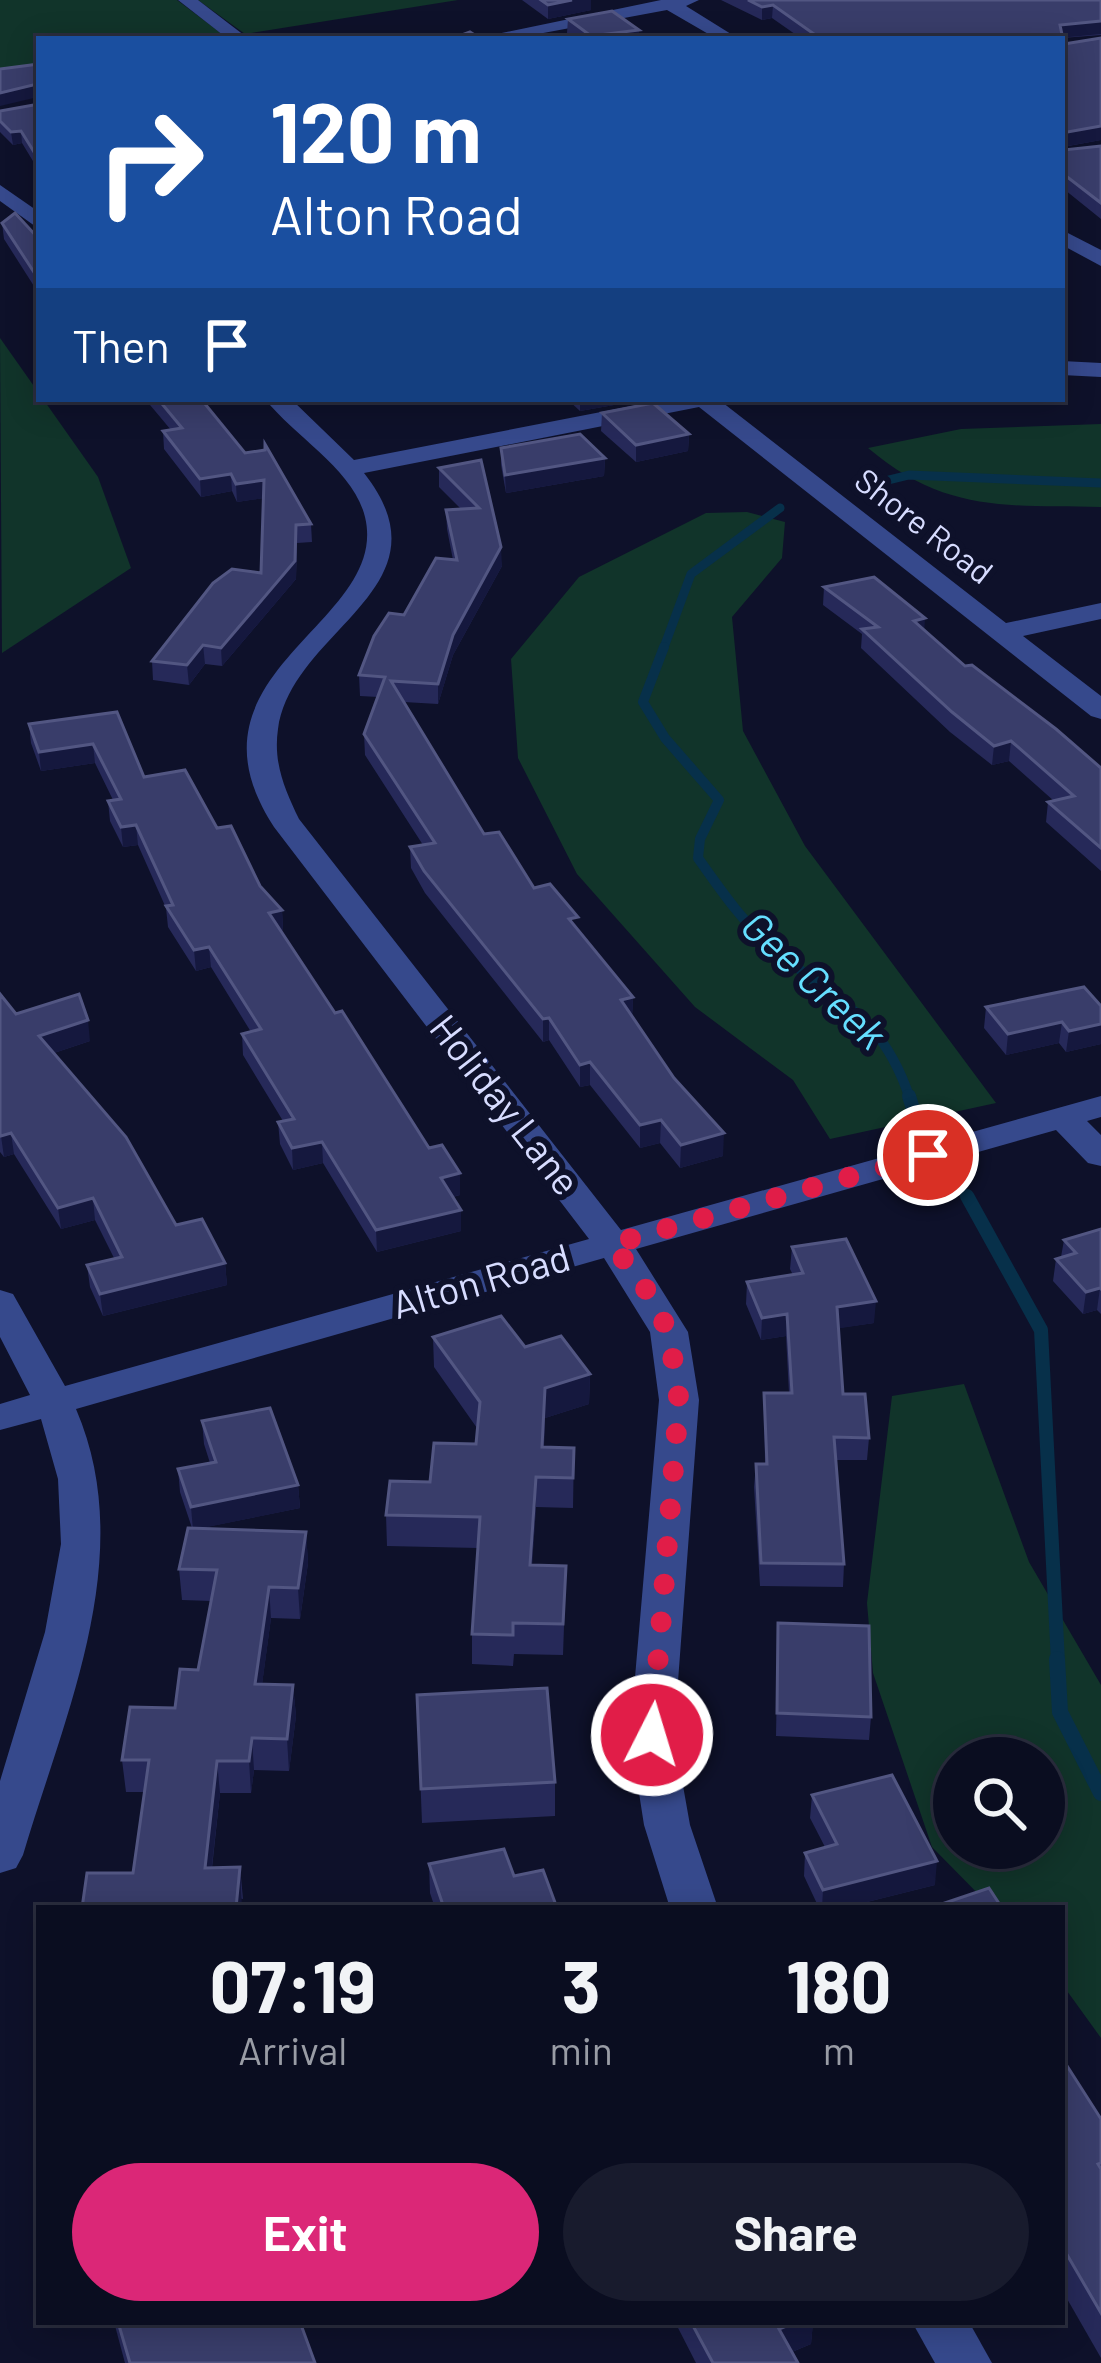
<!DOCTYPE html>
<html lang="en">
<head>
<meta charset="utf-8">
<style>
  body { margin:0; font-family:Barlow,sans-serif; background:#181b2d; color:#f1f3f6; height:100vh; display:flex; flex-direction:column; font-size:45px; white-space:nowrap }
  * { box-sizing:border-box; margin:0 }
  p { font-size:39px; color:#999ca5 }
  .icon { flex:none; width:66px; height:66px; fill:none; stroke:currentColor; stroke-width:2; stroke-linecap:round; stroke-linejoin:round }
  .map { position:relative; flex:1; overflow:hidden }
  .sheet { position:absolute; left:36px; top:1905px; width:1029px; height:420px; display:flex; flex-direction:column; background:#0a0d20; border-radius:0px; box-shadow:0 6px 30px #0003,0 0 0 3px #2a2d3e }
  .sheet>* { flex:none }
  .guide { position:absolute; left:36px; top:36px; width:1029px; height:366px; border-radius:0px; box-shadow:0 6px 30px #0003,0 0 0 3px #2a2d3e; background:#1a4fa0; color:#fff; overflow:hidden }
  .tools { position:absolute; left:933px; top:1737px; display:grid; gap:24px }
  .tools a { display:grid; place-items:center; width:132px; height:132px; border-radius:50%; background:#0a0d20; box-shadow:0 6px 30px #0003,0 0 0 3px #2a2d3e; font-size:60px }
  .pin { position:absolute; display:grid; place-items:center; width:102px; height:102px; color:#fff; margin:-51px; border:6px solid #fff; border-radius:50%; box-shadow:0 3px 12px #0007 }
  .me { position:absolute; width:132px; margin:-66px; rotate:5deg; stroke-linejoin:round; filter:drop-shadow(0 0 9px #0008) }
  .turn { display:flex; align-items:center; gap:42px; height:252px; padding:0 36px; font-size:54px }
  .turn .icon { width:156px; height:156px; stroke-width:2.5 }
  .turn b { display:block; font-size:84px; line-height:102px }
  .then { display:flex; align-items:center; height:114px; padding:0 36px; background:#0003; gap:24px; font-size:45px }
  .eta { display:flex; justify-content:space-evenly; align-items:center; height:204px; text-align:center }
  .eta b { font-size:72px; font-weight:700; line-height:84px }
  .action { display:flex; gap:24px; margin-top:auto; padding:24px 36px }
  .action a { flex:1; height:138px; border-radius:72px; background:#db2777; color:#fff; font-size:48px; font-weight:700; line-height:138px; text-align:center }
  .action a+a { background:#181b2d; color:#f1f3f6 }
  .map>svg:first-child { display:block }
</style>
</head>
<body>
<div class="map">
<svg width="1101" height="2363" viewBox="0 0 1101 2363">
  <rect width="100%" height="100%" fill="#0e112a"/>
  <g fill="#11342a" fill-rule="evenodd">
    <path d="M0,0H177L226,37L39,39V65L0,70Z"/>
    <path d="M198,0H458L245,34Z"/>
    <path d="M0,338L98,477L131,568L2,653Z"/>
    <path d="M1101,424V507C1006,505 945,513 868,448L961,429Z"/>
    <path d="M747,512L785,522L782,558L732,617L743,731L805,846L996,1103L830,1139L793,1080L695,1007L577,874L518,758L511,659L579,577L706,513Z"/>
    <path d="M964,1384L1029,1562L1101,1685V2038L1062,1984V1908H992L932,1847L873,1673L867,1603L892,1396ZM954,1758H1044V1848H954Z"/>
  </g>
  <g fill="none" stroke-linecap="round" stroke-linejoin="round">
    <g stroke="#07304a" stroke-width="9">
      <path d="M868,485L909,475L1101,483"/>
      <path d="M663,650L691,574L780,508"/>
    </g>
    <path stroke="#07304a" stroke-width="10" d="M664,647L643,702L665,738L719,800L700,839L698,858C722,892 744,924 776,951C838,1002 883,1016 910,1099"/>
    <g stroke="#07304a" stroke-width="14">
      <path d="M909,1096L914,1112"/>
      <path d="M967,1196L1041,1330L1058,1662"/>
    </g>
    <path stroke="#07304a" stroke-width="16" d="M1057,1659L1060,1712L1101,1793"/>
    <g fill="#36498c" fill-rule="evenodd">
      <path d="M178,0H198L249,39H228Z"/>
      <path d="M661,0H699L686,6L739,39H717L667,10L511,39H473Z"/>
      <path d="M0,185L39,212V229L0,201Z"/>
      <path d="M1062,230L1101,250V266L1062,245Z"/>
      <path d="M1062,361L1101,363V377L1062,375Z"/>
      <path d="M265,399H291L354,460L668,399H718L1006,623L1101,603V619L1023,636L1101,696V719L1091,716L699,407L364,473C455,588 292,628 278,729C273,763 285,790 299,819L621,1230L1101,1096V1117L1087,1121L1101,1135V1166L1088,1163L1056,1130L636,1249L688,1332L699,1400L674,1735L690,1825L718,1908H670L644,1825L630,1735L659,1400L650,1332L604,1258L76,1409C139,1555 65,1713 23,1855L16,1868L0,1873V1781L45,1632L61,1544L58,1479L41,1419L0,1430V1404L30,1395L0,1337V1290L13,1294L65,1386L589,1239L274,827C172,671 391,625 365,517C354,470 295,437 265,399Z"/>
      <path d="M912,2322H969L992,2363H935Z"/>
    </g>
  </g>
  <g fill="#262959">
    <path d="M522,0H591V10L548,19Z"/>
    <path d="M721,0H1101V35L1062,38L1064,44L1101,38V142V140L1063,147L1064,150L1101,146V219L1065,190L1062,191V39H802L772,18L762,20Z"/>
    <path d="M568,19L639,30V39H576L567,33Z"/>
    <path d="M39,104V171L22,143L13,145L0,132V111Z"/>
    <path d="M2,223L39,239V294L4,239Z"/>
    <path d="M145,399H201L245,453L311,524L312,542L297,543L296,579L222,666L205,664L189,685L153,680L152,661L261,573L263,498L237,502L232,491L201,497L164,449L163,431L171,430Z"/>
    <path d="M567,399H631V402L580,411Z"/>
    <path d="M602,413L689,434L688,451L636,462L601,431Z"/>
    <path d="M501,448L605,458L604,476L506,493L501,465Z"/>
    <path d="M481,460L502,566L453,655L438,704L404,702L484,834L534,888L578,930L633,997L632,1017L723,1156L680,1168L660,1143L640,1148L590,1085L580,1087L549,1040L543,1042L425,893L411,868L410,847L423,845L365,755L364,734L378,697L360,696L359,675L404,615L453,560L447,529L446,510L461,509L439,487V468Z"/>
    <path d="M824,587L924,630L965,666L1101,768V871L1046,822L1048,802L1054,801L1009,761L992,765L950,732L861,648L862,634L823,605Z"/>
    <path d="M117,712L144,777L217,828L260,886L282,910L283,930L281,931L335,1013L429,1148L460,1173V1195L453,1197L461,1231L377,1252L323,1163L293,1170L280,1144L278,1122L283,1121L243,1055L242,1034L251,1032L211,967L196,971L168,927L166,908L138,845L123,847L110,821L108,801L113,800L95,763L41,771L31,743L29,724Z"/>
    <path d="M0,994L16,1014L90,1041L54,1053L176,1225L225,1263L227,1285L103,1316L90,1287L87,1265L114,1258L95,1220L61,1229L14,1154L4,1157L0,1152Z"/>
    <path d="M1101,1006V1044L1066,1052L1059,1043L1006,1055L984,1028L986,1007Z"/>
    <path d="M1101,1229V1314L1097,1310L1083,1314L1053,1281L1056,1259L1061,1257L1064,1240Z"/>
    <path d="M792,1247L874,1323L838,1328L843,1394L869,1438L867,1460H836L844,1564L843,1587L760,1586L754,1487L756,1464H765L764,1393H789L786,1336L761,1340L746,1304L747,1282L793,1275L790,1269Z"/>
    <path d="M433,1337L525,1347L590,1374L589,1404L545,1418L544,1447L574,1448L573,1508L536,1507L532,1565L565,1597L563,1655L514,1654L513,1666L472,1664V1634L478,1548L387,1546L386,1515L476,1444L477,1428L434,1367Z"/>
    <path d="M202,1421L298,1485L300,1508L201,1528L306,1532L308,1563L300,1619L271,1618L262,1684L293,1685L296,1716L289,1771L254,1770L251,1793H220L212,1868L240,1867L243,1899L133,1873L145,1792H126L122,1760L175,1708L198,1670L211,1601L182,1600L179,1569L192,1528L180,1492L178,1469L210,1463L204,1444Z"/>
    <path d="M778,1623L871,1717L869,1740L776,1736Z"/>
    <path d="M417,1695L555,1782V1816L422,1823Z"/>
    <path d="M812,1795L935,1885L843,1908H819L804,1876L805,1853L825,1847L810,1818Z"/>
    <path d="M429,1864L514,1876L557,1908H435L430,1893Z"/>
    <path d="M1062,2058L1101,2119V2358L1062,2290Z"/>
    <path d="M114,2322H300L315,2363H125Z"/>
    <path d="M675,2322H813L811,2344L792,2352L798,2363H696Z"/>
  </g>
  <g fill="#15183e">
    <path d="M572,0H591V10L548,19V5Z"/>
    <path d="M773,5L772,18L762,20V7Z"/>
    <path d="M1101,21V34L1059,38L1060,25Z"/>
    <path d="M639,30V39H591V36Z"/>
    <path d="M37,84L38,97L0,106V93Z"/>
    <path d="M1101,126V140L1062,147V133Z"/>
    <path d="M21,131L22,143L13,145L11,132Z"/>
    <path d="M1062,176H1066L1065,190L1062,191Z"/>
    <path d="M580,399H631V402L580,411Z"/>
    <path d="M689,434L688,451L636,462V445Z"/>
    <path d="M605,458L604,476L506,493L505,475Z"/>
    <path d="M231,474L232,491L201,497L200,479Z"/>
    <path d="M264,480L265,498L237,502L236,484Z"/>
    <path d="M296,525V579L222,666L221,648Z"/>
    <path d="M501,547L502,566L453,655L438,704V684L453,635Z"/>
    <path d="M925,618L924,636L914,621Z"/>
    <path d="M203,645L205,664L189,685L187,665Z"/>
    <path d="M1011,741L1009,761L992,765L994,746Z"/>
    <path d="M93,744L95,763L41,771L39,752Z"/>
    <path d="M136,825L138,845L123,847L121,827Z"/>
    <path d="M282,910L283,930L270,934L269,913Z"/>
    <path d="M209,947L211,967L196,971L194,950Z"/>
    <path d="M633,997L632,1020L621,1000Z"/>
    <path d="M549,1018V1040L543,1042V1019Z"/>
    <path d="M88,1020L90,1041L42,1057L39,1036Z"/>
    <path d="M1062,1022L1059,1043L1006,1055L1008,1034Z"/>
    <path d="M1101,1024V1044L1066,1052L1069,1031Z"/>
    <path d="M590,1062V1085L580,1087V1065Z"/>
    <path d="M661,1120L660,1143L640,1148V1125Z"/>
    <path d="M11,1133L14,1154L4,1157L1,1136Z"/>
    <path d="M724,1133L723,1156L680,1168L681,1145Z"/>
    <path d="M322,1142L323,1163L293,1170L292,1148Z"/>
    <path d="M460,1173V1195L441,1199V1178Z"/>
    <path d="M93,1198L95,1220L61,1229L58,1208Z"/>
    <path d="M461,1210V1231L377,1252L376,1230Z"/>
    <path d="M225,1263L227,1285L103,1316L100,1294Z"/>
    <path d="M1100,1288L1097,1310L1083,1314L1086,1292Z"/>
    <path d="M876,1301L874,1323L835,1329L837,1307Z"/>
    <path d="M787,1314L786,1336L761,1340L762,1318Z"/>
    <path d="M590,1374L589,1404L545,1418L542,1478L545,1388Z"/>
    <path d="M536,1477V1507L530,1596V1565Z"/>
    <path d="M298,1485L300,1508L193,1530L191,1507Z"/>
    <path d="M306,1532L308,1563L300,1619L298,1588Z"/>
    <path d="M269,1587L271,1618L258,1715L255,1684Z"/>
    <path d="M293,1685L296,1716L289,1771L287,1739Z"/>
    <path d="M252,1738L254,1770L251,1793L249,1761Z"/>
    <path d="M217,1761L220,1793L208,1900L205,1868Z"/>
    <path d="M937,1861L935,1885L843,1908H822L823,1890Z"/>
    <path d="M240,1867L242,1908H236Z"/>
    <path d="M796,2322H813L811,2344L777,2358L779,2329Z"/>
  </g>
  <g fill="#393d6a" stroke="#525682" stroke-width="3">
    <path d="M541,0H572L548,5Z"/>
    <path d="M748,0H1101V21L1060,25L1064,44L1101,38V126L1062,133V39H821L773,5L762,7Z"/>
    <path d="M612,11L639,30L591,36L568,19Z"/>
    <path d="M470,32L481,39H451Z"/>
    <path d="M39,64V93L37,84L0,93V69Z"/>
    <path d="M39,104V160L21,131L11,132L0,121V111Z"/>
    <path d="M1062,144L1064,150L1101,146V203L1066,176H1062Z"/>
    <path d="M15,213L39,239V280L2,223Z"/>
    <path d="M158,399H201L245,453L265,450V444L311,524L296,525L295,561L221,648L203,645L187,665L152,661L213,583L232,569L261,573L264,480L236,484L231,474L200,479L163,431L182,428Z"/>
    <path d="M653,403L689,434L636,445L602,413Z"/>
    <path d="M580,434L605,458L505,475L501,448Z"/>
    <path d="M481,460L501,547L453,635L438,684L391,681L484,834L499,832L534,888L550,884L578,917L569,919L633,997L621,1000L674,1078L724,1133L681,1145L661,1120L640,1125L590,1062L580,1065L549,1018L543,1019L424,871L410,847L435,843L364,734L385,677L359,675L374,636L389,613L404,615L436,558L457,560L446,510L479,508L439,468Z"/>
    <path d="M874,577L925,618L914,621L965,666L972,665L1056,729L1101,768V848L1048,802L1074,796L1011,741L994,746L952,712L862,629L878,627L824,587Z"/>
    <path d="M117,712L144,777L185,770L217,828L231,826L260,886L282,910L269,913L335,1013L342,1011L429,1148L442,1145L460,1173L441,1178L461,1210L376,1230L322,1142L292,1148L278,1122L294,1119L242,1034L261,1029L209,947L194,950L166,906L173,905L136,825L121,827L108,801L121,799L93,744L39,752L29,724Z"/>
    <path d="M1084,987L1101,1006V1024L1069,1031L1062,1022L1008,1034L986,1007Z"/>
    <path d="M0,994L16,1014L79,994L88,1020L39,1036L126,1137L176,1225L202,1219L225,1263L100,1294L87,1265L122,1257L93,1198L58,1208L11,1133L1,1136L0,1134Z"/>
    <path d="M1101,1229V1289L1100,1288L1086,1292L1056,1259L1076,1253L1064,1240Z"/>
    <path d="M846,1239L876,1301L837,1307L843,1394H865L869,1438L834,1437L844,1564L761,1563L756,1464H767L764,1393H792L787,1314L762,1318L747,1282L803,1273L792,1247Z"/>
    <path d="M501,1316L525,1347L561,1336L590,1374L545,1388L542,1447L574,1448L573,1478L536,1477L530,1565L566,1566L563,1624L513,1623V1635L472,1634L480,1517L386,1515L390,1481L430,1482L434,1443L476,1444L480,1402L433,1337Z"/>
    <path d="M270,1408L298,1485L191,1507L178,1469L216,1462L202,1421Z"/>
    <path d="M188,1528L306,1532L298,1588L269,1587L255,1684L293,1685L287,1739L252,1738L249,1761H217L205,1868L240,1867L236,1908H82L87,1873H133L149,1760H122L130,1707L175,1708L180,1669L198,1670L217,1570L179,1569Z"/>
    <path d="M778,1623L869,1626L871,1717L777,1713Z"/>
    <path d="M547,1688L555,1782L421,1789L417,1695Z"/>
    <path d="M892,1775L937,1861L823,1890L805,1853L837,1844L812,1795Z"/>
    <path d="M504,1849L514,1876L543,1870L557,1908H444L429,1864Z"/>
    <path d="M989,1888L1002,1908H930Z"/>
    <path d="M1062,2058L1101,2119V2163L1098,2164L1101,2169V2313L1062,2246Z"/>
    <path d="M118,2322H300L315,2363H130Z"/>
    <path d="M691,2322H796L779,2329L798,2363H713Z"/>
  </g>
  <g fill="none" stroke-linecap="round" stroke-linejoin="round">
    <path stroke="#e11d48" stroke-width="21" stroke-dasharray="0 37.8" d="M652,1735L679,1400L669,1332L644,1286L612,1244L928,1155"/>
  </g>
  <g text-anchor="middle" stroke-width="12" stroke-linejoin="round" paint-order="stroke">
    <g font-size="33" fill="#d7dcff" stroke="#0e112a">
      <text transform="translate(924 526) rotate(38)" y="12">Shore Road</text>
    </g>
    <g font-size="39" fill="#d7dcff" stroke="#0e112a">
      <text transform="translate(505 1105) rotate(52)" y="14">Holiday Lane</text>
      <text transform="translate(481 1281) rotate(-16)" y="14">Alton Road</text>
    </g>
    <g font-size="42" font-style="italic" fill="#65dfff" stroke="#0e112a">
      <text transform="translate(814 980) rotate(43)" y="15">Gee Creek</text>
    </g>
  </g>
</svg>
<div class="tools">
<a><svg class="icon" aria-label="search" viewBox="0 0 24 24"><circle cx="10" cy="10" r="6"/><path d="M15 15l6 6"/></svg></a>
</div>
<div class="pin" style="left:928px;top:1155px;background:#d93025"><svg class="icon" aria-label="arrive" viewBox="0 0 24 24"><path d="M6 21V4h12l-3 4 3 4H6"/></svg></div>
<svg class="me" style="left:652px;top:1735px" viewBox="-20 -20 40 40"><circle r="17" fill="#e11d48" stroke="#fff" stroke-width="3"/><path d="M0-11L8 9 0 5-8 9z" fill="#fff"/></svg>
<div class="guide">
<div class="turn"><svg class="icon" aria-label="right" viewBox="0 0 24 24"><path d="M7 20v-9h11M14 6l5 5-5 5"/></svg><div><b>120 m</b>Alton Road</div></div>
<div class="then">Then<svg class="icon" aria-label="arrive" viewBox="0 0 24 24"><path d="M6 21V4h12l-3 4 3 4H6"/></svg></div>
</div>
<section class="sheet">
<div class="eta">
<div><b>07:19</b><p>Arrival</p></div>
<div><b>3</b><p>min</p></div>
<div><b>180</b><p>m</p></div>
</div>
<div class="action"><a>Exit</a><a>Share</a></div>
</section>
</div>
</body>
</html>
